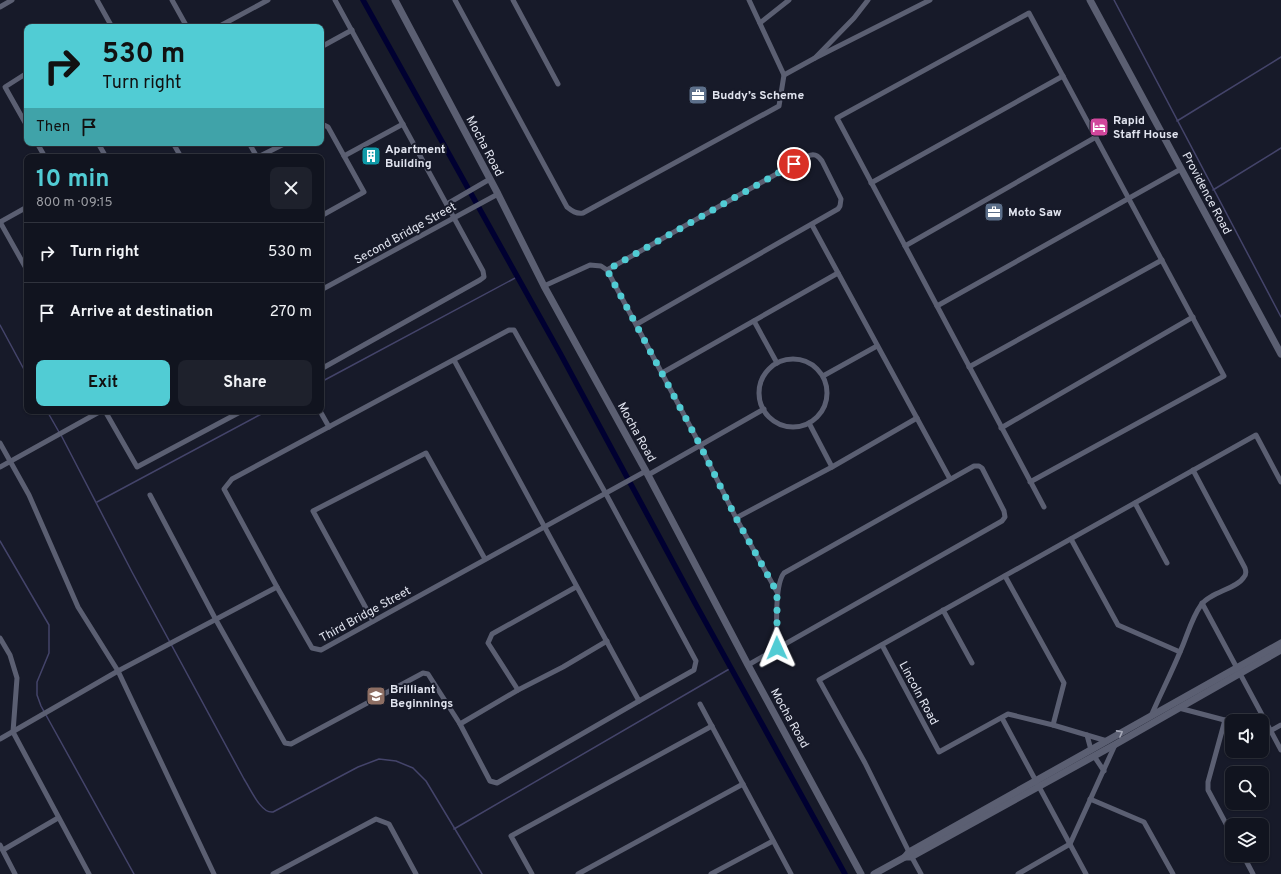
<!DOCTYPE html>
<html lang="en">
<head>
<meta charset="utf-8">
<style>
  body { margin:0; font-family:Overpass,sans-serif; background:#1e212c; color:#f1f3f6; height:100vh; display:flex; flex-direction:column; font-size:15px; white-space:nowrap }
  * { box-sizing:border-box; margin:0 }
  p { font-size:13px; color:#9c9ea4 }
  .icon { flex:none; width:22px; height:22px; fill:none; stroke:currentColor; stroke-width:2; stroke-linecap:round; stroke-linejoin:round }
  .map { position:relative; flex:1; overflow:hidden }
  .panel { position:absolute; left:24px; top:154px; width:300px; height:260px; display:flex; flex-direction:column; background:#11141f; border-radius:8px; box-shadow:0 1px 3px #0004,0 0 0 1px #30333d }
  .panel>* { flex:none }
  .top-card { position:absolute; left:24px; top:24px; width:300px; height:122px; border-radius:8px; box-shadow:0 1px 3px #0004,0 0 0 1px #30333d; background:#51ccd4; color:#111; overflow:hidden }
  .buttons { position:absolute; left:1225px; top:714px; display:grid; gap:8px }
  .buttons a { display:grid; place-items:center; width:44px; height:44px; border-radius:8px; background:#11141f; box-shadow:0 1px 3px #0004,0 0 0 1px #30333d; font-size:20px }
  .pin { position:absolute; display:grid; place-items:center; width:34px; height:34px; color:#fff; margin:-17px; border:2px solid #fff; border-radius:50%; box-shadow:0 1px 4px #0007 }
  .me { position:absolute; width:44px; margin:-22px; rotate:359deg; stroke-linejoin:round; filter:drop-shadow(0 0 3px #0008) }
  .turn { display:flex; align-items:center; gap:14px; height:84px; padding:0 12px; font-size:18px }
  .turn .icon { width:52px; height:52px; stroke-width:2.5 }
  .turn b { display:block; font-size:28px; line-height:34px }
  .then { display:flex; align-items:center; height:38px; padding:0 12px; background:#0003; gap:8px; font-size:15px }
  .round { display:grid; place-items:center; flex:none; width:42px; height:42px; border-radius:8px; background:#1e212c }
  .head { display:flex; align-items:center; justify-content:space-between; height:68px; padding:0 12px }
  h1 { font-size:24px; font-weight:700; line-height:30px; color:#51ccd4 }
  .button { display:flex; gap:8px; margin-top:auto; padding:8px 12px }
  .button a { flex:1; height:46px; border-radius:8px; background:#51ccd4; color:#111; font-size:16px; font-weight:700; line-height:46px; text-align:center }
  .button a+a { background:#1e212c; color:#f1f3f6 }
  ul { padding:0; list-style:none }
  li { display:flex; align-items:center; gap:12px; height:60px; padding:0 12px; border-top:1px solid #30333d }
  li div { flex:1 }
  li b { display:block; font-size:15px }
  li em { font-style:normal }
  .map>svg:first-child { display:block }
</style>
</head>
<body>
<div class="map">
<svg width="1281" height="874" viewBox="0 0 1281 874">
  <rect width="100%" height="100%" fill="#171a29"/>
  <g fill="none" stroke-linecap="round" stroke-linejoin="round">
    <g stroke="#44446a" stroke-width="1.5">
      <path d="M1114,0L1281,317"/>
      <path d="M1177,121L1281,57"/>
      <path d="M1213,190L1281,148"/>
      <path d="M0,325L27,375"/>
      <path d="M321,382L517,277"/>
      <path d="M47,411L59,432"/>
      <path d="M61,435L132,572L244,779C250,788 261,814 273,812L358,767L379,759L396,761L413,768L426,781L482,874"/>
      <path d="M97,502L267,411"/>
      <path d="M0,541L49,625V653L37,682V695L41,706L134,874"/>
      <path d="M454,829L731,668"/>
    </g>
    <path stroke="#000031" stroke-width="5.5" d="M363,0L560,353L695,603L845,874"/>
    <g stroke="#5b5f72" stroke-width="5">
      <path d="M97,0L112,27"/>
      <path d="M172,0L187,27"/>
      <path d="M455,0L567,207C572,211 576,214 583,213L779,106L784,75L749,0"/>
      <path d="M513,0L558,84"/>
      <path d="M0,7L12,0"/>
      <path d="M760,23L789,0"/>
      <path d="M218,27L268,0"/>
      <path d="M321,47L352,30"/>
      <path d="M815,58L930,0"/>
      <path d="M27,73L5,87L27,126"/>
      <path d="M784,75L815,58L854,18L868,0"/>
      <path d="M321,125H324L328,127L364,192L321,216"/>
      <path d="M37,143L45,157"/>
      <path d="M98,143L106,157"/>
      <path d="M173,143L181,157"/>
      <path d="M249,143L257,157"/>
      <path d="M344,156L403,124"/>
      <path d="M258,157L286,143"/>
      <path d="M871,183L1063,76"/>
      <path d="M447,204L490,179"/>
      <path d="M0,222L27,270"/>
      <path d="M0,222L27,207"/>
      <path d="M812,225L950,479"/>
      <path d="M905,246L1096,137"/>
      <path d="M607,270L808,156C814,153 818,155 822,161L841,199L840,206L838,209L637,324"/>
      <path d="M544,286L590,265L601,266L607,270L700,445L736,518L777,592"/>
      <path d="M321,290L498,194"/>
      <path d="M937,306L1181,169"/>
      <path d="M754,321L777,363"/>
      <circle cx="793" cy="393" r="34"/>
      <path d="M969,367L1162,260"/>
      <path d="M321,369L480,280L484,277L483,271L335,0"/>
      <path d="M662,373L838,273"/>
      <path d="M823,376L877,346"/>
      <path d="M105,411L137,467L242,411"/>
      <path d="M320,411L329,427"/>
      <path d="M809,423L832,467"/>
      <path d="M1001,428L1193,317"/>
      <path d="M0,443L29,495L78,607L118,671L214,874"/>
      <path d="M0,467L101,411"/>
      <path d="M648,475L764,409"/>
      <path d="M1030,482L1224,376L1029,13L837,118C906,248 975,378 1044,507"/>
      <path d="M150,495L216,620L285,743L291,744L423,673L428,674L460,724L490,781L497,783L639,701"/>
      <path d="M1135,503L1167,563"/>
      <path d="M736,518L832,467L917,418"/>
      <path d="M1071,539L1118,625L1180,652"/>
      <path d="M1005,576L1064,683L1053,725"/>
      <path d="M277,587L224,489L232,479L509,330H514L606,494L696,661L694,670L639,701L454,360"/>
      <path d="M1202,603L1281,750"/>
      <path d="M943,610L972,663"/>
      <path d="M373,621L313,511L426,453L485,559"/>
      <path d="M0,638L10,655L17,678L13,732L89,874"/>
      <path d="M882,645L939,752L1008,714L1053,725L1107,741"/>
      <path d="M748,665L1002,521L1005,517L1004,511L982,468L979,466H974L784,573C774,585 777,632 777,648"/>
      <path d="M518,690L488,643L492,634L576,587"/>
      <path d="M700,704L791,874"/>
      <path d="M1179,708L1232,722"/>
      <path d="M1151,716C1160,695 1171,674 1180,652C1187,637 1191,619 1201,605C1210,592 1237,589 1244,577C1246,575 1246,571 1245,568L1193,470"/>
      <path d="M1002,718L1086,874"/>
      <path d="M1225,720L1208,782V790L1232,835"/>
      <path d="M460,724L518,690L563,667L607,641"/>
      <path d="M1262,729L1270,731L1281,725"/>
      <path d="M1087,735L1091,750"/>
      <path d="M0,739L118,671L277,587L312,648L321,650L646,471"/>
      <path d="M1094,756L1104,771"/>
      <path d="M1090,799L1144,822L1173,874"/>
      <path d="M0,845L15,874"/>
      <path d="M3,850L58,818"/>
      <path d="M1243,855L1253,874"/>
      <path d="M273,874L376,819L389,824L416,874"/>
      <path d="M532,874L511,836L712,726"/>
      <path d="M578,874L743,784"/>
      <path d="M711,874L773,841"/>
      <path d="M921,874L909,852L865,763L819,680L1256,435L1281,482"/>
      <path d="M1018,874L1070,844L1115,745"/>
    </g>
    <g stroke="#5b5f72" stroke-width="7">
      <path d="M395,0L498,194L544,286L648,475L748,665L861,874"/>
      <path d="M1090,0L1281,354"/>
      <path d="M905,857H911L1116,744L1281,650"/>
      <path d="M874,874L905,857L909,852L1281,643"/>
    </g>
  </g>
  <defs><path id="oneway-chevron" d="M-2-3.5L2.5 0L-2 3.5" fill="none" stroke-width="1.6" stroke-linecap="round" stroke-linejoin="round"/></defs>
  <use stroke="#a5a8b7" href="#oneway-chevron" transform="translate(1120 733) rotate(-29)"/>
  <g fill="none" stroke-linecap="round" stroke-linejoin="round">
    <path stroke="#51ccd4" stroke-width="7" stroke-dasharray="0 12.6" d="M777,648V592L736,518L700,445L607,270L794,164"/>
  </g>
  <defs>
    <symbol id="office-square" viewBox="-11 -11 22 22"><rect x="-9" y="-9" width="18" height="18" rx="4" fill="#5c6f8a" stroke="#171a29"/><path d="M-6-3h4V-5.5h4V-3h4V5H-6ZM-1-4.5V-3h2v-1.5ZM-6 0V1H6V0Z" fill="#fff"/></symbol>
    <symbol id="hotel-square" viewBox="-11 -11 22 22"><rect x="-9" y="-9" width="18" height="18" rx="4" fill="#d1479c" stroke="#171a29"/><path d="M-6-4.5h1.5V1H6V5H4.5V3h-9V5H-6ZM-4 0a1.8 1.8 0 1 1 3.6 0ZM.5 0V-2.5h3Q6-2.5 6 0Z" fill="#fff"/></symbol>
    <symbol id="building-square" viewBox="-11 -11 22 22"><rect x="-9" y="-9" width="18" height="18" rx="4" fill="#0f9aa8" stroke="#171a29"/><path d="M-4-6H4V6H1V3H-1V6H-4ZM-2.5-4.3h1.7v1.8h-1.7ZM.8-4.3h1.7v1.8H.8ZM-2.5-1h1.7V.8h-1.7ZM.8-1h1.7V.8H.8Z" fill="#fff"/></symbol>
    <symbol id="school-square" viewBox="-11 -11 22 22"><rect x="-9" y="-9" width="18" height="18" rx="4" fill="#8d6e63" stroke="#171a29"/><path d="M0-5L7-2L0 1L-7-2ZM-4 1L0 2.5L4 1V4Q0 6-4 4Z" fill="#fff"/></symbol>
  </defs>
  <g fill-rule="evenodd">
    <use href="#office-square" x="687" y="84" width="22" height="22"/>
    <use href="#hotel-square" x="1088" y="116" width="22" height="22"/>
    <use href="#building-square" x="360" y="145" width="22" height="22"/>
    <use href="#office-square" x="983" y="201" width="22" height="22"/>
    <use href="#school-square" x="365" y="685" width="22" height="22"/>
  </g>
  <g text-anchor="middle" stroke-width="4" stroke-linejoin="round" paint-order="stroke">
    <g font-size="12" font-weight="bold" fill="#e1e4ef" stroke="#171a29" text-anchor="start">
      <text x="712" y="99">Buddy’s Scheme</text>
      <text x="1113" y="124">Rapid<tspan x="1113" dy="14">Staff House</tspan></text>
      <text x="385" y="153">Apartment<tspan x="385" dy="14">Building</tspan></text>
      <text x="1008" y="216">Moto Saw</text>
      <text x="390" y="693">Brilliant<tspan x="390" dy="14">Beginnings</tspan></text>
    </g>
    <g font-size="12" fill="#e1e4ef" stroke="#171a29">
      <text transform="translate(485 146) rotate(62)" y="4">Mocha Road</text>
      <text transform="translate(1207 193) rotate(62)" y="4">Providence Road</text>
      <text transform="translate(405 233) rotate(-29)" y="4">Second Bridge Street</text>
      <text transform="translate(637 432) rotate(61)" y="4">Mocha Road</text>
      <text transform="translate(365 614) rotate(-29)" y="4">Third Bridge Street</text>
      <text transform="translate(919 693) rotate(62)" y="4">Lincoln Road</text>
      <text transform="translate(790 718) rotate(61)" y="4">Mocha Road</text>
    </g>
  </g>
</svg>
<div class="buttons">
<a><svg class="icon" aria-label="sound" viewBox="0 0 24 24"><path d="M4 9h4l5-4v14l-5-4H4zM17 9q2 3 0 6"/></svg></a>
<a><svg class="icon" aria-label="search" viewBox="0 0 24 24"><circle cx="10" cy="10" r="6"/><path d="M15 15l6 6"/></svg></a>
<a><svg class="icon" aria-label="layers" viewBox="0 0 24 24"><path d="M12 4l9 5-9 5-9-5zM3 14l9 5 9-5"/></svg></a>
</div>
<div class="pin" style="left:794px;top:164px;background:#d93025"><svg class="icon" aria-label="arrive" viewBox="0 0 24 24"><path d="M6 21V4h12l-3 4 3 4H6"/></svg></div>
<svg class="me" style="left:777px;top:648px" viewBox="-20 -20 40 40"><path d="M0-17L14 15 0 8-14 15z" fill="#51ccd4" stroke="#fff" stroke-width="4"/></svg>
<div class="top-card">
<div class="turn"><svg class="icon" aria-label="right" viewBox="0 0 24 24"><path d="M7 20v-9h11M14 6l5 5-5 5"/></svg><div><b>530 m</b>Turn right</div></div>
<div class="then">Then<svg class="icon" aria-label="arrive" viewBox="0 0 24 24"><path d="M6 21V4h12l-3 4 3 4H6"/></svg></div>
</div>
<section class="panel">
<div class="head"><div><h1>10 min</h1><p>800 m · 09:15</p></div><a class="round"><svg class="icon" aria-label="close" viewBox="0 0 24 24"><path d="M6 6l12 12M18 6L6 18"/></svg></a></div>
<ul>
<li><svg class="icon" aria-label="right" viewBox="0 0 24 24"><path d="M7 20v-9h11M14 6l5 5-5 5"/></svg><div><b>Turn right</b></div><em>530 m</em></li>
<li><svg class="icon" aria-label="arrive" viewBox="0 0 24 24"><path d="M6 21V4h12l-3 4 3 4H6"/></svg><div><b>Arrive at destination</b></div><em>270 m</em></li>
</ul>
<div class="button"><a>Exit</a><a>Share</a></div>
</section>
</div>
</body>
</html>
